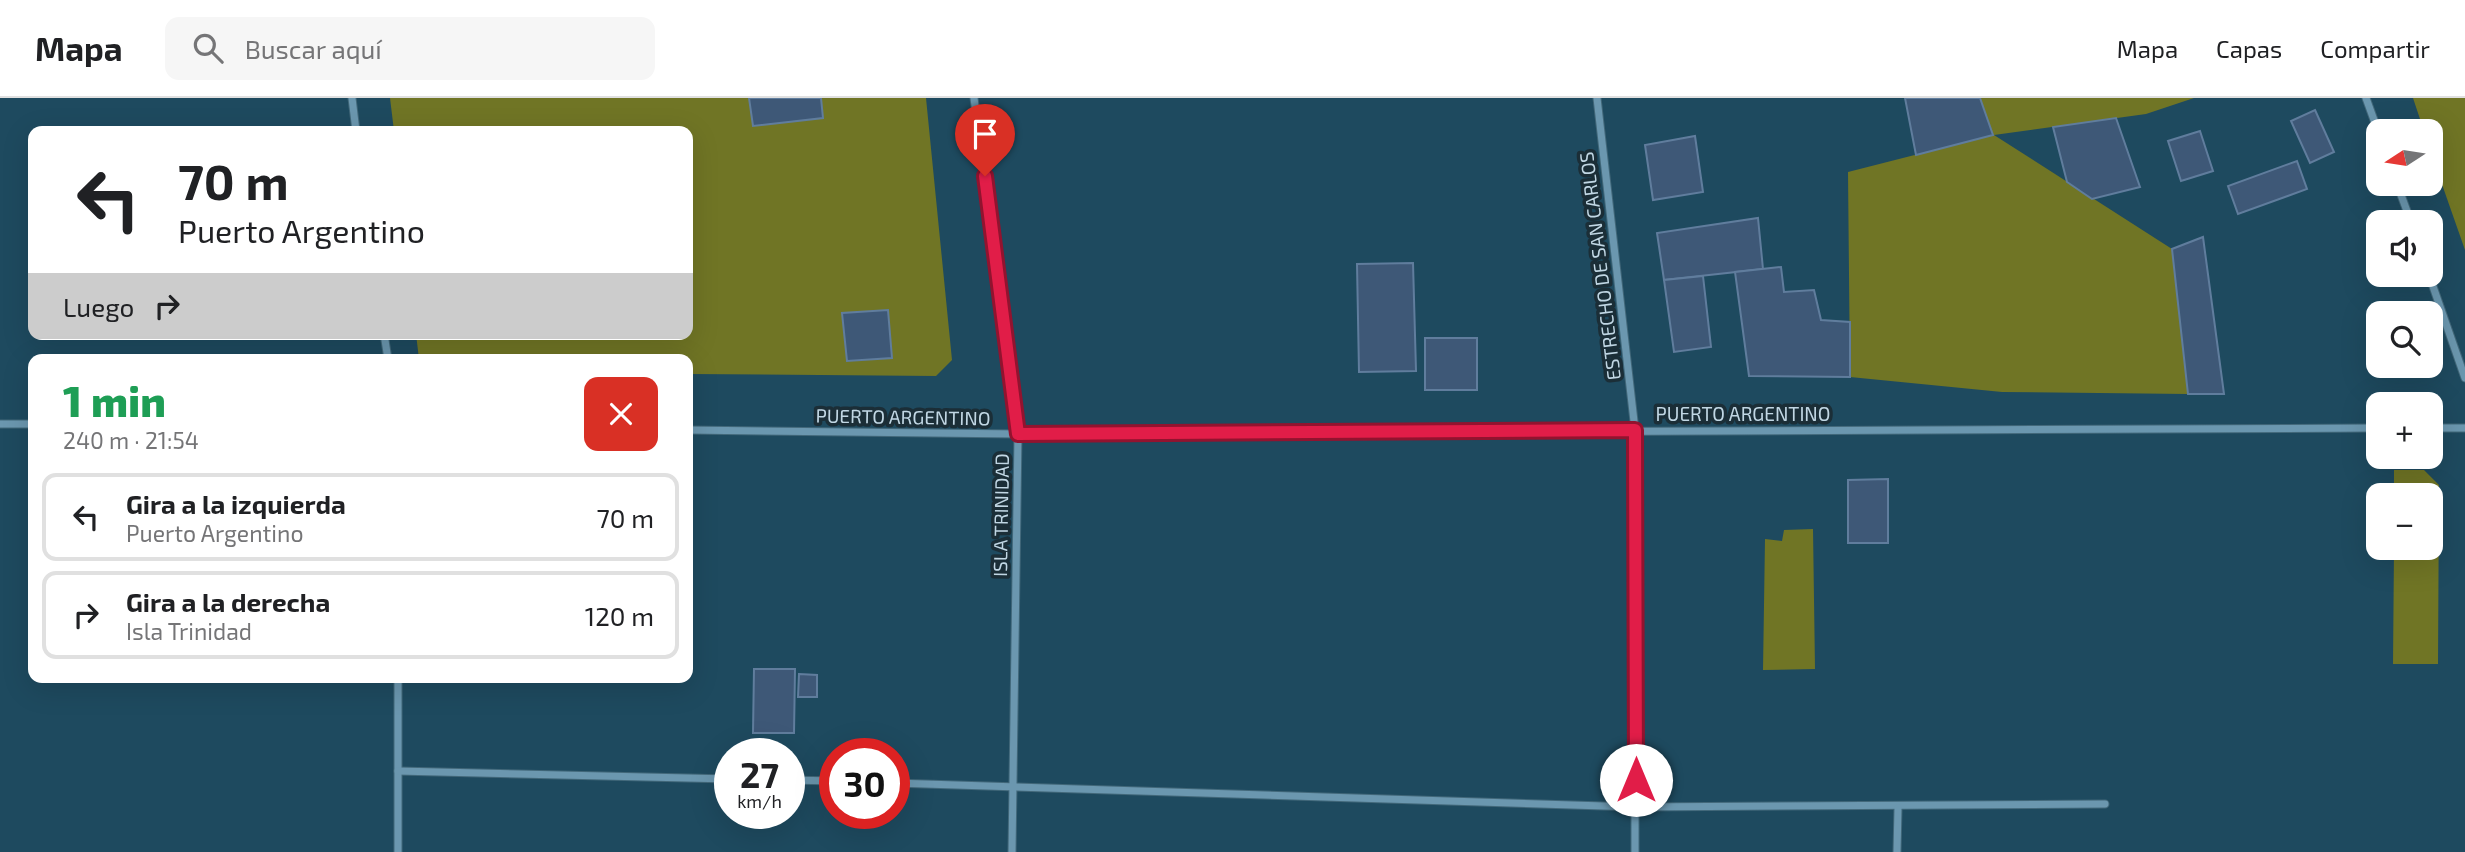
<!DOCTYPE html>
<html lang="es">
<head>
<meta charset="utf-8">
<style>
  body { margin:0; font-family:"Exo 2",sans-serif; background:#f6f6f6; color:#202124; height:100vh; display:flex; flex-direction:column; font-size:26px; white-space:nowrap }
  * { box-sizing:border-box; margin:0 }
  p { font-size:23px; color:#757577 }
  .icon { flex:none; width:38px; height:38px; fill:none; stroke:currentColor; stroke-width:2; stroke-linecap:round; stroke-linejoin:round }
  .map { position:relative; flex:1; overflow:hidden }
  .panel { position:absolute; left:28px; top:256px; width:665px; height:329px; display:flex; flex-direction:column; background:#fff; border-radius:14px; box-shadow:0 7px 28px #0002 }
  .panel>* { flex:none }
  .top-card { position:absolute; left:28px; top:28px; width:665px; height:214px; border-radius:14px; box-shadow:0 7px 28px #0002; background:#fff; color:#202124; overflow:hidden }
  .needle { width:46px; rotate:258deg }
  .buttons { position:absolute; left:2366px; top:21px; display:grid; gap:14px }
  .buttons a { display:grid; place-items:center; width:77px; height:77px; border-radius:14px; background:#fff; box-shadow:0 7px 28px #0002; font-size:35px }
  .speed { position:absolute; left:714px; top:640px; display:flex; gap:14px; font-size:35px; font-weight:700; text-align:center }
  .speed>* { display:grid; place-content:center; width:91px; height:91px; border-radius:50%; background:#fff; box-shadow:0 7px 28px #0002; line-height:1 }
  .speed small { font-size:18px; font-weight:400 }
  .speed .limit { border:10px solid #d22; background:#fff; color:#111 }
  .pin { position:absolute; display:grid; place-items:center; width:60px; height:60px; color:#fff; margin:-72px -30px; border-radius:50% 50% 50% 0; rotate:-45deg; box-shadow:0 0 7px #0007 }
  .pin .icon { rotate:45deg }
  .me { position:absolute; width:77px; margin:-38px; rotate:0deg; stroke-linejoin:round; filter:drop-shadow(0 0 5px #0008) }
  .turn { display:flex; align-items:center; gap:24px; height:147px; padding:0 35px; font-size:32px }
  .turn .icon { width:91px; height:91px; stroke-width:2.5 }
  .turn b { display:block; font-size:49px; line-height:60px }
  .then { display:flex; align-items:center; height:66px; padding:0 35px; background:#0003; gap:14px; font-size:26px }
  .round { display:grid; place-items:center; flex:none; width:74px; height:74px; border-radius:14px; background:#f6f6f6 }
  .overview { display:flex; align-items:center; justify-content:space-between; height:119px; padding:0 35px }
  h1 { font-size:42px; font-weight:800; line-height:52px; color:#1e9e55 }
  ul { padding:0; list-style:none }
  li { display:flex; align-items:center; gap:21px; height:88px; margin:0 14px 10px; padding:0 21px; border:4px solid #e0e0e0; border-radius:14px }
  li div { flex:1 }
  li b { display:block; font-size:26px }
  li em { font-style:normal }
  header { display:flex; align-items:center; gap:42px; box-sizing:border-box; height:98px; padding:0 35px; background:#fff; border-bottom:2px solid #e0e0e0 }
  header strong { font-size:33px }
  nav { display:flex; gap:38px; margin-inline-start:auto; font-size:24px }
  .search { width:490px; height:63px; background:#f6f6f6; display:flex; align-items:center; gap:18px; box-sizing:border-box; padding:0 24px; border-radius:14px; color:#757577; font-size:26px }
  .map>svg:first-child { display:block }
</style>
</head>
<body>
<header>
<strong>Mapa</strong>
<div class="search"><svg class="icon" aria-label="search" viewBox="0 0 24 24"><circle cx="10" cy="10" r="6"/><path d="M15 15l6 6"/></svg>Buscar aquí</div>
<nav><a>Mapa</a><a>Capas</a><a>Compartir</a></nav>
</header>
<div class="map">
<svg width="2465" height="754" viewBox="0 0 2465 754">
  <rect width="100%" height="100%" fill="#1e4a5f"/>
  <g fill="#707525">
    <path d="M390,0H926L952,262L936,278L688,276V261H419L416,236H688V33H394Z"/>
    <path d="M1980,0H2194L2146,16L1994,37L2172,151L2188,296L2002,294L1850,279L1848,74L1993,37Z"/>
    <path d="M2413,0H2465V152L2431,55V33H2424Z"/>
    <path d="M2394,372H2424L2439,387L2438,566H2393L2394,450H2431V397H2394Z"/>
    <path d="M1813,431L1815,571L1763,572L1765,441L1782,443L1784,432Z"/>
  </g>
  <g fill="#3e5877" stroke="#607d9d" stroke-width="2">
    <path d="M749,0H821L823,20L753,28Z"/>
    <path d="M1905,0H1980L1993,37L1916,57Z"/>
    <path d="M2315,12L2334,54L2310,65L2291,23Z"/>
    <path d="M2116,20L2140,89L2092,101L2067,84L2053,29Z"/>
    <path d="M2200,33L2213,73L2181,83L2168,43Z"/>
    <path d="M1695,38L1703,94L1653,102L1645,47Z"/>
    <path d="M2297,63L2307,91L2238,116L2228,88Z"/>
    <path d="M1758,120L1763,171L1664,182L1657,135Z"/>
    <path d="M2203,139L2224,296H2188L2172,151Z"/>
    <path d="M1413,165L1416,273L1359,274L1357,166Z"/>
    <path d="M1781,169L1784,194L1814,192L1821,222L1850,224V279L1749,278L1735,174Z"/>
    <path d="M1703,178L1711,249L1674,254L1664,182Z"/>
    <path d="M888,212L892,260L847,263L842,215Z"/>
    <rect x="1425" y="240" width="52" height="52"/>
    <path d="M1888,381V445H1848V382Z"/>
    <path d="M754,571H795L794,635H753Z"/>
    <path d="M799,576L817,577V599H798Z"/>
  </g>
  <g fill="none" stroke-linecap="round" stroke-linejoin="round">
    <defs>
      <g id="street">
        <path d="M352,0L356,33"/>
        <path d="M974,0L1018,336L1012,754"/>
        <path d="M1597,0L1635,332V754"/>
        <path d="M2366,0L2378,33"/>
        <path d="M2397,86L2411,124"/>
        <path d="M2429,177L2465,280"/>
        <path d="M384,236L388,261"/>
        <path d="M0,326H33"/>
        <path d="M2431,330H2465"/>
        <path d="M688,332L1018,336L2378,330"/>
        <path d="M398,579V754"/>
        <path d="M398,673L730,681"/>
        <path d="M789,682L835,683"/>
        <path d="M894,685L1636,709L2105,706"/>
        <path d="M1897,754L1898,710"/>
      </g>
    </defs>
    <use href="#street" stroke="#42687a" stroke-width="9"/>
    <use href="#street" stroke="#6b97af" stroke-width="7"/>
  </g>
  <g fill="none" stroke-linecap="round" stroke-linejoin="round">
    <defs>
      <path id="route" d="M985,78L1018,336L1635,332L1636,682"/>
    </defs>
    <use href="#route" stroke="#92132f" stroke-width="18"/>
    <use href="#route" stroke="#e11d48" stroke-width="12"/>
  </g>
  <g text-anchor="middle" stroke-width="7" stroke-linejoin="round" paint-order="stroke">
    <g font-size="19" fill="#c1d7e4" stroke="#1b2e37">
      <text transform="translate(1600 168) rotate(-97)" y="7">ESTRECHO DE SAN CARLOS</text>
      <text x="1743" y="323">PUERTO ARGENTINO</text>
      <text transform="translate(903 319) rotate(1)" y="7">PUERTO ARGENTINO</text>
      <text transform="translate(1001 417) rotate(-89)" y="7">ISLA TRINIDAD</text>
    </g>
  </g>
</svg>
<div class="buttons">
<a><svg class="needle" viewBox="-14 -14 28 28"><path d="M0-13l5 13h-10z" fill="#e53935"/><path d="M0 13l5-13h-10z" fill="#757577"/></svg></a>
<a><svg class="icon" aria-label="sound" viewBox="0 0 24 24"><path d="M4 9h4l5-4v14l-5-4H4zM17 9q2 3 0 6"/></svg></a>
<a><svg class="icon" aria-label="search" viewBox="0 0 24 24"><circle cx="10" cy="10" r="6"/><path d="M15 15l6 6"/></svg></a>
<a>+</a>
<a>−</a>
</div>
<div class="speed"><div>27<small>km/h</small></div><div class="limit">30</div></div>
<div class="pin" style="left:985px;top:78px;background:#d93025"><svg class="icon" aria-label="arrive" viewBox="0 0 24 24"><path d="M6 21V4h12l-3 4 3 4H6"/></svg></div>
<svg class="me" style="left:1636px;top:682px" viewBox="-20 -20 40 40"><circle r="19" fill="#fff"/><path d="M0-13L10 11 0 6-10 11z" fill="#e11d48"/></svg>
<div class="top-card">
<div class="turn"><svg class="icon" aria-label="left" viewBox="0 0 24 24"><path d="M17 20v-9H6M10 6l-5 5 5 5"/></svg><div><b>70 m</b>Puerto Argentino</div></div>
<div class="then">Luego<svg class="icon" aria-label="right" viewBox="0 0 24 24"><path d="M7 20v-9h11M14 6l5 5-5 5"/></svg></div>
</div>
<section class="panel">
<div class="overview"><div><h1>1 min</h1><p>240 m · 21:54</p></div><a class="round" style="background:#d93025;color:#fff"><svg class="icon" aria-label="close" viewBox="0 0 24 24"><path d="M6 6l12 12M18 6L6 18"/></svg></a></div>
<ul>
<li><svg class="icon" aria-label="left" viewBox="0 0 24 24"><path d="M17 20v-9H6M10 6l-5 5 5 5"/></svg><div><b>Gira a la izquierda</b><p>Puerto Argentino</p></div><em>70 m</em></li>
<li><svg class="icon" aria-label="right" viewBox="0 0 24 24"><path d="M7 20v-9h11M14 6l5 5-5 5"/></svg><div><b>Gira a la derecha</b><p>Isla Trinidad</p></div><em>120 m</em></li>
</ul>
</section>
</div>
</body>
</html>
